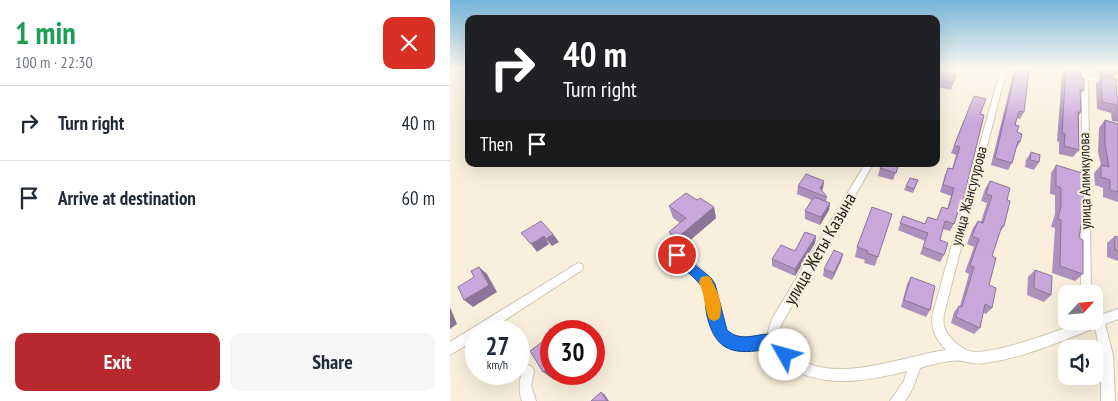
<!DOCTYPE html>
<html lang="en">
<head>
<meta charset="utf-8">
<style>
  body { margin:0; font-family:"PT Sans Narrow",sans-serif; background:#f6f6f7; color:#1f2937; height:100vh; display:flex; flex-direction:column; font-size:19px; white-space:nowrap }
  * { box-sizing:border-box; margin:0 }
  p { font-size:16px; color:#747a83 }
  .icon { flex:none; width:28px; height:28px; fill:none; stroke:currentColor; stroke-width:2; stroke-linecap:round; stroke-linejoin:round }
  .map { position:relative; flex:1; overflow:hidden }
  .drawer { display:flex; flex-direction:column; background:#fff; width:450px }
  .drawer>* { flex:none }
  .top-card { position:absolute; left:15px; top:15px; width:475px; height:152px; border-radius:10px; box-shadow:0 5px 20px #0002; background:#202124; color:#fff; overflow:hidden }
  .needle { width:32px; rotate:64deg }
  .buttons { position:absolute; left:608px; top:285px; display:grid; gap:10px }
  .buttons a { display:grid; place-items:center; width:45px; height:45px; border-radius:10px; background:#fff; box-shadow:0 5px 20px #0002; font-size:25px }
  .speed { position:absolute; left:15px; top:320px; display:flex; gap:10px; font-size:25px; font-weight:700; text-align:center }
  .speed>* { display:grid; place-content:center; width:65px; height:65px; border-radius:50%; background:#fff; box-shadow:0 5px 20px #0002; line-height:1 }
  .speed small { font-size:12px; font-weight:400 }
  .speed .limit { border:8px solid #d22; background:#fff; color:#111 }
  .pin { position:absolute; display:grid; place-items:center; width:42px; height:42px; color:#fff; margin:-21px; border:2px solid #fff; border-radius:50%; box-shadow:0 1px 5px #0007 }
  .me { position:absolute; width:55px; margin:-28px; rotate:308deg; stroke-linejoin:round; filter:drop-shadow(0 0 4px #0008) }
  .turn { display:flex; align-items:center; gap:18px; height:105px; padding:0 15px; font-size:22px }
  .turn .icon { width:65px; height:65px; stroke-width:2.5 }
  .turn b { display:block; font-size:35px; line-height:42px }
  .then { display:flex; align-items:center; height:48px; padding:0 15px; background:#0003; gap:10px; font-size:19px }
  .round { display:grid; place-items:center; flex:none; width:52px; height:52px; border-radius:10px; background:#f6f6f7 }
  .overview { display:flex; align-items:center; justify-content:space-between; height:85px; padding:0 15px }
  h1 { font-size:30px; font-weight:600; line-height:38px; color:#1e9e55 }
  .button { display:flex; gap:10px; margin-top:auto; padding:10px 15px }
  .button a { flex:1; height:58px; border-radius:10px; background:#b8282f; color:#fff; font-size:20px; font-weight:600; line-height:58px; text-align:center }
  .button a+a { background:#f6f6f7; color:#1f2937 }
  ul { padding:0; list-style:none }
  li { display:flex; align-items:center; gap:15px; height:75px; padding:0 15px; border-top:1px solid #e0e1e3 }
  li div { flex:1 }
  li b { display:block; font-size:19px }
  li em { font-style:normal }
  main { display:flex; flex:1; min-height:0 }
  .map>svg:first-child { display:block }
</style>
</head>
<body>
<main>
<section class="drawer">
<div class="overview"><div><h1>1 min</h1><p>100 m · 22:30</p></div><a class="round" style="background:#d93025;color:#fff"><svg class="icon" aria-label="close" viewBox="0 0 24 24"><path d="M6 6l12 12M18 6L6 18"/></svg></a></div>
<ul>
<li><svg class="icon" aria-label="right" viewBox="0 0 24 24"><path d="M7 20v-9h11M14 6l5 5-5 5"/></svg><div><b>Turn right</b></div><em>40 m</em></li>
<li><svg class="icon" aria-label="arrive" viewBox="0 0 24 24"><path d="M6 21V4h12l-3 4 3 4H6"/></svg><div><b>Arrive at destination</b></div><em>60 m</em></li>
</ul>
<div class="button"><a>Exit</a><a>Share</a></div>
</section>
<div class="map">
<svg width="668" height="401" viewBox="0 0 668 401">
  <rect width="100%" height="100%" fill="#f9efdc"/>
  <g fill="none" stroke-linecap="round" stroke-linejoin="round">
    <defs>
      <g id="minor">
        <path d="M0,68H19V70L0,72Z"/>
        <path d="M551,68H557L495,310C492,322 493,329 501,338C506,344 513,349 519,351C539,357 613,329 634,321H644V306L648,307L651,315L668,309V319L655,324L663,355L665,401H651V355L645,328C611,341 571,359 534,363C526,365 520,362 512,361C502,359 480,365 470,368L463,388L455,401H440L454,381L457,371C418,381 365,391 332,361C327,357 324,351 320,346C288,352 265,351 258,314C257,305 259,296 254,288C247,275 234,267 223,258L222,255L223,252L227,251L231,252C243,262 258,272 265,288C268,295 268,303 269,310C272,342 293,339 317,335L322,319L415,164H423L331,325L328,338C332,343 336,349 341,353C381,388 451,356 496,350C486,339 480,329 483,313Z"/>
        <path d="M588,68H599L632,75V68H638V76L668,82V86L638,80L641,294H631L632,78Z"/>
        <path d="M128,263L132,264L133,267L132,270L38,331H26V339L0,355V342Z"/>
        <path d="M78,365L82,367L84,371L81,386L86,401H72C68,389 69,379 74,367Z"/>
      </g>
    </defs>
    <use href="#minor" stroke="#cfc6b3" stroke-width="2"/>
    <use href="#minor" fill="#fff" fill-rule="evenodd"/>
  </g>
  <g fill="#ad90bb">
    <path d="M486,68H496L494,72L506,75L501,90L486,87L490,75H486Z"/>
    <path d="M611,68H620L619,69L631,78L634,90L630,95L631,112L629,115V150L623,157L609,154V142L607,141L612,75L615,69H611Z"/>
    <path d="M649,68H668V71L663,77H662L661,78L667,96L668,97V122L662,121L661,113L647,109L646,84L651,77L649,76Z"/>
    <path d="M566,69L574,112L570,119L567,118L565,125L570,142L566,149L562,163L558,170L541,165L563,75Z"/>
    <path d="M524,96L530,114L512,205L508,213L504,224L500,231L493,229L490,240L494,255L490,262L470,254L475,241L448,230L453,216L474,224L478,217L487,220L492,207L497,209L501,196L490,192L495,175L498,168L502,169L506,155L501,153Z"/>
    <path d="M655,120L668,124V202L653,197V188L645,185L644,173L651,165L648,152L649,128Z"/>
    <path d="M581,152L589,162L584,170L575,167L576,160Z"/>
    <path d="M449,164L443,180L428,176L430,168Z"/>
    <path d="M606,165L629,238L633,274L625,281L602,273L605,228L601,227L605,214V195L600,194L601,173Z"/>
    <path d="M468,180L463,193L454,190L456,186Z"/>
    <path d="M374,181L373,188L372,191L377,197L376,202L380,203L379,210L370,225L355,219V211L362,200L347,194L348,186Z"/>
    <path d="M540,181L557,200L554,226L550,232L542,256L539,285L542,308L536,314L533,313L530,328L524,334L501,323L504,312L509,306H510L519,274L515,272L524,247L517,244L523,228L528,221L531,222L537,203L531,201L535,189Z"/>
    <path d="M247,200L264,207L266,218L231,248L224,243L219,232L230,223L223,218L219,206Z"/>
    <path d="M442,214L425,266L414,263L415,260L405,257L407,247Z"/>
    <path d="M366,236L365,243L345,276L322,266V259L345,251Z"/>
    <path d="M665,236L668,237V261L657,257V243Z"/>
    <path d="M393,254L391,261L382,280L373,276L374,269Z"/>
    <path d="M585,270L601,295L594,302L577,295L578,277Z"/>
    <path d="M461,277L480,310L476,317L451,307L457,284Z"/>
  </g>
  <g fill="#8d7599">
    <path d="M374,181L373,188L370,194V188Z"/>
    <path d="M380,203L379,210L370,225L371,217Z"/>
    <path d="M264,207L266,218L231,248L227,238Z"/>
    <path d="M103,234L109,242L102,246L96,239Z"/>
    <path d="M94,236L99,244L87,252L81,244Z"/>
    <path d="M366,236L365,243L345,276V269Z"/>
    <path d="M393,254L391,261L382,280L384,273Z"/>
    <path d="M29,267L37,274L47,292L23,307L14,300Z"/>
    <path d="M0,307L7,324L0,329Z"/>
    <path d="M101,366V374H112L104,380L93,372Z"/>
    <path d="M151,392L154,394L159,401H157Z"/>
  </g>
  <g fill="#c9a7da" stroke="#8d7599">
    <path d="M616,68L630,71L631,78H634V90L630,89L631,112H628L629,150L614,146L615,134L612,133Z"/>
    <path d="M654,68H668V70L665,69L666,71L654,69Z"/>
    <path d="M566,69L579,72L574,112L569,111L565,125L569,126L567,132L572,134L570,142L568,141L562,163L545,158Z"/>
    <path d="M492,72L506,75L503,83L488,79Z"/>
    <path d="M651,76L666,79L667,96L668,97V111L667,105L652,102Z"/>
    <path d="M524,96L536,99L530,114L534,115L512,205H510L504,224L495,221L490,240L498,243L494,255L473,247L478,233L450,223L453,216L475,224L478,217L487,220L492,207L498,209L504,188L493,185L498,168L503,169L510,147L504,146Z"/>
    <path d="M19,106V126L17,127Z"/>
    <path d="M655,120L668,124V192L660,190V180L651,177V165L659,167L655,144Z"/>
    <path d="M581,152L590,155L589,162L580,160Z"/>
    <path d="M432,164H449L446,173L430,168Z"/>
    <path d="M606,165L632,173L634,207L629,238L633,240V274L610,266L611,220L608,219L611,206V188L606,186Z"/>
    <path d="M356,174L374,181L370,188L377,197L348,186Z"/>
    <path d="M460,178L468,180L464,189L456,186Z"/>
    <path d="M540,181L560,188L557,200L560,201L554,226H552L542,256L546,258L539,285L546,288L542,308L535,304L530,328L506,317L509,306L512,307L524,267L520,265L529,239L522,236L528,221L533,223L542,196L536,194Z"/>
    <path d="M236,193L247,200L250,198L264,207L227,238L219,232L236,218L219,206Z"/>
    <path d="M364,197L380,203L371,217L355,211Z"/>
    <path d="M422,207L442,214L428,257L417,253L418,251L407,247Z"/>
    <path d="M91,221L103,234L96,239L94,236L81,244L71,233Z"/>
    <path d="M355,232L366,236L345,269L322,259L331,245L345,251Z"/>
    <path d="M665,236L668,237V251L665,250Z"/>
    <path d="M384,250L393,254L384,273L374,269Z"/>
    <path d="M29,267L39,285L14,300L8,287L24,277L21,271Z"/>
    <path d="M585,270L602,276L601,295L584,288Z"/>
    <path d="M461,277L485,286L480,310L454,300Z"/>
    <path d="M101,335V366L93,372L80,351Z"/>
    <path d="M151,392L157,401H141Z"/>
  </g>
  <linearGradient id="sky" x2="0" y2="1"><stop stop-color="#75b4db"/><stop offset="0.55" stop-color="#fcf8ef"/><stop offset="1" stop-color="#fcf8ef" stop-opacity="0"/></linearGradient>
  <rect width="668" height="124" fill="url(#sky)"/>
  <path fill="#1a73e8" stroke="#114b97" d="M227,250L261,278L265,284L277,330C300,351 325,313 343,355L340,361L335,363L329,361L319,349C285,355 266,353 257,316C255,308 256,297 253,289C250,281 230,266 222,259L221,255Z"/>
  <path fill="#f59e0b" d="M256,276L260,277C266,289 275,305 269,319L264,321L259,319C254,307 255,294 249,282L251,277Z"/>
  <g text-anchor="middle" stroke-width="4.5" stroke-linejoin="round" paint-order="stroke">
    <g font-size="15" fill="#25221b" stroke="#f9efdc">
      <text transform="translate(635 181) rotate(-91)" y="5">улица Алимкулова</text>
      <text transform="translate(519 196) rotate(-75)" y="5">улица Жансугурова</text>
    </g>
    <g font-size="18" fill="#25221b" stroke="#f9efdc">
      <text transform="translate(370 249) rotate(-60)" y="6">улица Жеты Казына</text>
    </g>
  </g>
</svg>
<div class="buttons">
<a><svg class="needle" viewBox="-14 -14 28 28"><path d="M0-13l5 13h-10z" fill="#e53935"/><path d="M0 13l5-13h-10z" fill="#747a83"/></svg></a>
<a><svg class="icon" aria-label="sound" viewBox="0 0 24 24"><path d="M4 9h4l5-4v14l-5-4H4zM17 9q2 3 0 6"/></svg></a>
</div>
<div class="speed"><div>27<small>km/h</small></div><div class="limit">30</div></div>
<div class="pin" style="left:227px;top:255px;background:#d93025"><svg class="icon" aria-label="arrive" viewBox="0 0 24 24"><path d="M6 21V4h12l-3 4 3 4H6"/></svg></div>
<svg class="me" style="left:335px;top:355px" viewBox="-20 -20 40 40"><circle r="19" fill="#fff"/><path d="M0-13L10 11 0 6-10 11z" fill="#1a73e8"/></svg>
<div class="top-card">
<div class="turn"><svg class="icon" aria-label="right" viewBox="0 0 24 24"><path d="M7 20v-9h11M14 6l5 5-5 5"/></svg><div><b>40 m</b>Turn right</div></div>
<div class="then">Then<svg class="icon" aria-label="arrive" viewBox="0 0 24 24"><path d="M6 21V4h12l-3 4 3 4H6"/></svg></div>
</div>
</div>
</main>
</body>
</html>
